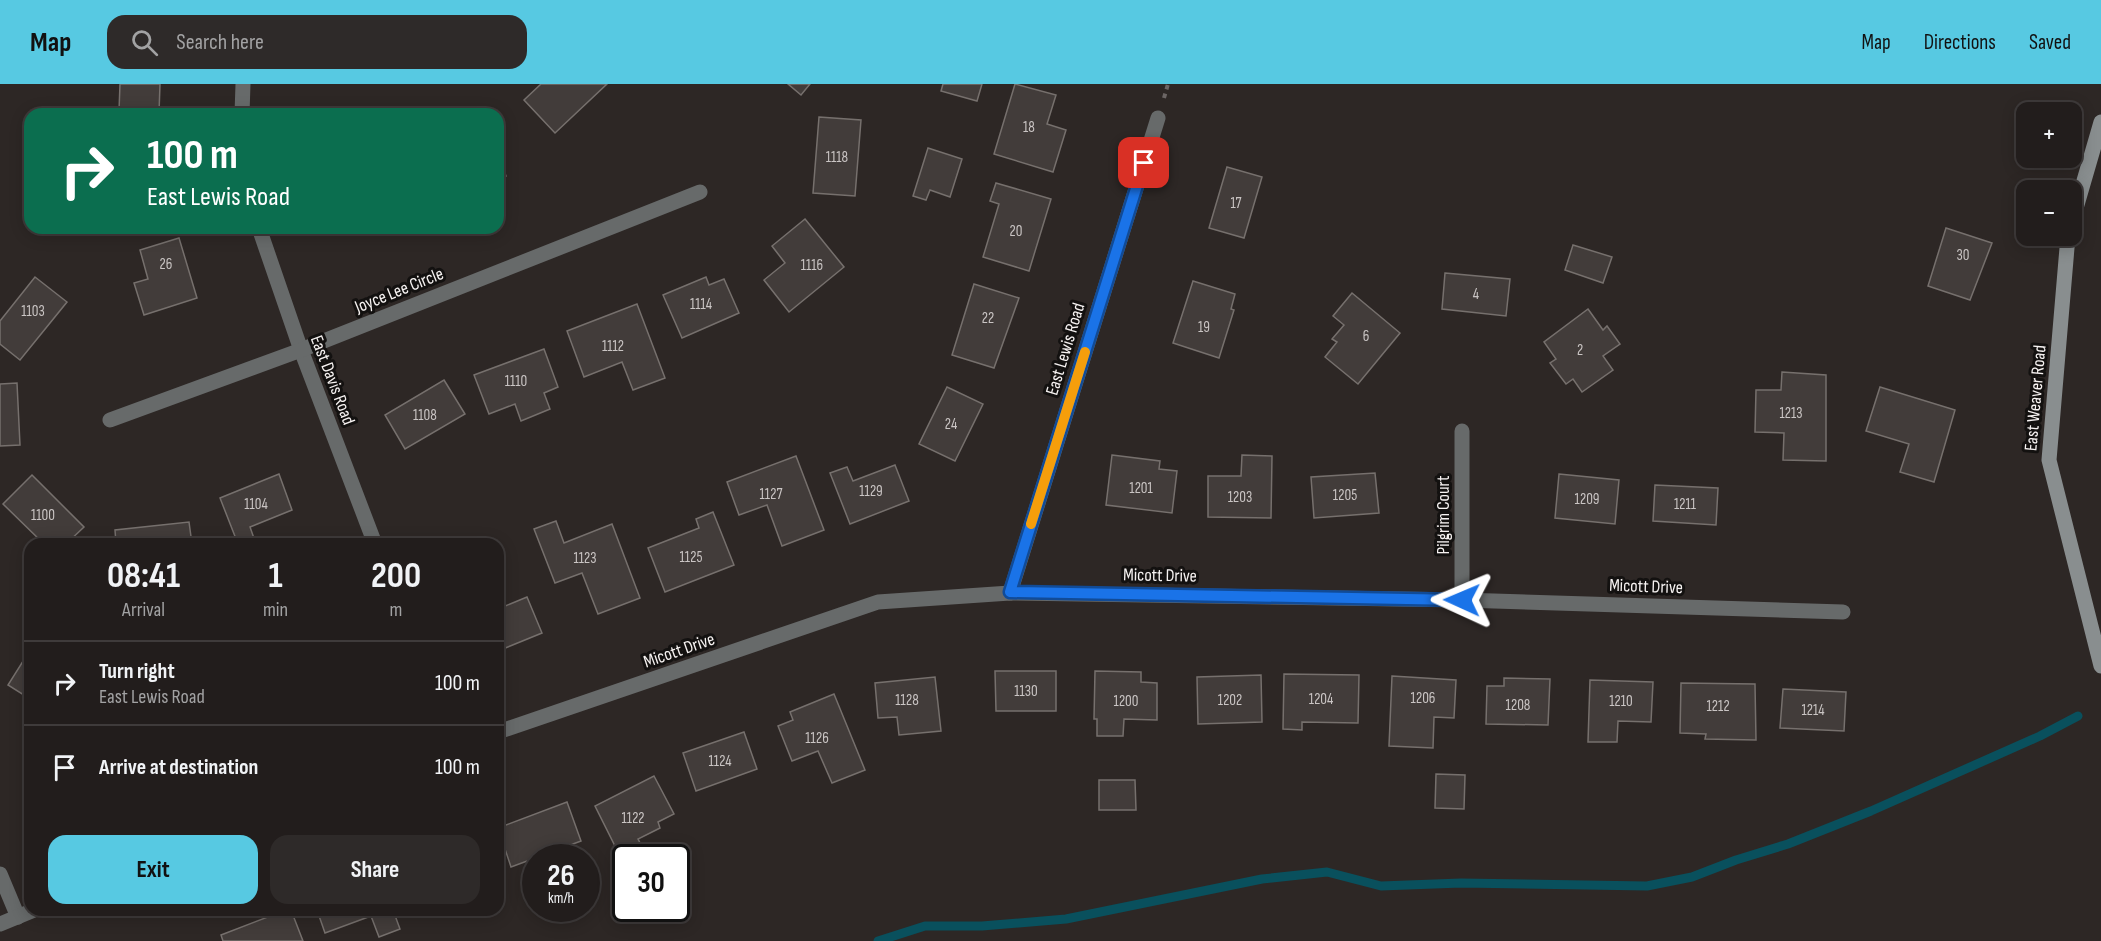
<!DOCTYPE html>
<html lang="en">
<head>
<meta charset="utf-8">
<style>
  body { margin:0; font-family:"Sofia Sans Condensed",sans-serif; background:#2e2a29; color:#f1f3f6; height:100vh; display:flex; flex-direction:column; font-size:22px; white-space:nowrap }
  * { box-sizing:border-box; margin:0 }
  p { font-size:20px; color:#a2a2a3 }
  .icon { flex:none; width:33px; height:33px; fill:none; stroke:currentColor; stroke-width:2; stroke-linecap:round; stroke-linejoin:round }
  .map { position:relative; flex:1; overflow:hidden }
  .sheet { position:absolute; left:24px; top:454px; width:480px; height:378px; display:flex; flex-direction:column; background:#221d1c; border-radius:18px; box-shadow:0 3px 15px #0003,0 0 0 2px #3f3b3b }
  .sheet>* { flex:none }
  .top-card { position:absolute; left:24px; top:24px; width:480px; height:126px; border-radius:18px; box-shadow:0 3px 15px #0003,0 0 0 2px #3f3b3b; background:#0b6e4f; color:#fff; overflow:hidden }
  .fabs { position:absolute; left:2016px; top:18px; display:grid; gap:12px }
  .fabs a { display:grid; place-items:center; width:66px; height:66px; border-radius:12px; background:#221d1c; box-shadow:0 3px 15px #0003,0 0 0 2px #3f3b3b; font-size:30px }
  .speed { position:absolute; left:522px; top:760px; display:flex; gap:12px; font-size:30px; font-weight:700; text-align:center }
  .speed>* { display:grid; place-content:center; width:78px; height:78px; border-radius:50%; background:#221d1c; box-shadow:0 3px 15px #0003,0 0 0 2px #3f3b3b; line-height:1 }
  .speed small { font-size:15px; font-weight:400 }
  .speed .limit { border:3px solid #111; border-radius:9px; background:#fff; color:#111 }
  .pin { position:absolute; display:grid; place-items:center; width:51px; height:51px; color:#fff; margin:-26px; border-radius:12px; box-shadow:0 3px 9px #0006 }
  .me { position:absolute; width:66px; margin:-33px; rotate:271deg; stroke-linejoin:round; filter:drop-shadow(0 0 4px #0008) }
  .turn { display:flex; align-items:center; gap:21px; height:126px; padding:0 24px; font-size:27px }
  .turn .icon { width:78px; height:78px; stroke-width:2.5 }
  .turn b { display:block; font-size:42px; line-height:51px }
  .eta { display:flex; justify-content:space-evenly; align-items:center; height:102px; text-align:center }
  .eta b { font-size:36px; font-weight:700; line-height:42px }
  .cta { display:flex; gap:12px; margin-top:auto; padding:12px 24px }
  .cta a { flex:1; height:69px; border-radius:18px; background:#57c9e2; color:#111; font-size:24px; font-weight:700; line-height:69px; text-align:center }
  .cta a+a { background:#2e2a29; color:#f1f3f6 }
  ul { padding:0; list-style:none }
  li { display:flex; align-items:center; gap:18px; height:84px; padding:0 24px; border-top:2px solid #3f3b3b }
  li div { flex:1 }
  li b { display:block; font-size:22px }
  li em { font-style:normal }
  header { display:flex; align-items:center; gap:36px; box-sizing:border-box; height:84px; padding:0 30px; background:#57c9e2; color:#111 }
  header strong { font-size:28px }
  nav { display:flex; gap:33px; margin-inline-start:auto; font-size:21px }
  .search { width:420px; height:54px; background:#2e2a29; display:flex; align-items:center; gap:15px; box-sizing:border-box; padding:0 21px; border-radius:18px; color:#a2a2a3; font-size:22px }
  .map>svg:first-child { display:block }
</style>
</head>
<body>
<header>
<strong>Map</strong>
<div class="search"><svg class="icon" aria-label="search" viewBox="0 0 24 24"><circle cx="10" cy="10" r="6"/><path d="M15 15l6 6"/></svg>Search here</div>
<nav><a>Map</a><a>Directions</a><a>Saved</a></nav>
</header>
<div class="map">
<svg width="2101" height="857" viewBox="0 0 2101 857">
  <rect width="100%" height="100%" fill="#2d2725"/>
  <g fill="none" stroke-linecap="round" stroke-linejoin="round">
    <path stroke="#09505d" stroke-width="9" d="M878,857L925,842H982L1066,835L1262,795L1327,788L1381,802L1461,799L1647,802L1692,793L1736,776L1788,760L1871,727L2040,652L2078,632"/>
  </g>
  <g fill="#423c3a" stroke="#76706d" stroke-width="1.5">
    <path d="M120,0H160L159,29L119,27Z"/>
    <path d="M541,0H607L555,49L524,16Z"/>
    <path d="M788,0H810L801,11Z"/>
    <path d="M943,0H982L977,17L941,7Z"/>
    <path d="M1015,0L1056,11L1047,40L1066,46L1053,88L994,70Z"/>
    <path d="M819,33L861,36L855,112L813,109Z"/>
    <path d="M928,64L962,75L950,113L930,106L926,116L913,112Z"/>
    <path d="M498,70L506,92L498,95Z"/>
    <path d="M1227,83L1262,93L1244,154L1209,144Z"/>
    <path d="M996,99L1051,115L1029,187L983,173L999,120L990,117Z"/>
    <path d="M805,135L844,183L789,228L764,196L785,179L772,162Z"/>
    <path d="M1946,144L1992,159L1970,216L1928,202Z"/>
    <path d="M179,154L197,214L144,231L134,199L148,195L140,166Z"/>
    <path d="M1573,161L1612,173L1603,199L1565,186Z"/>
    <path d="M1445,189L1510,195L1506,232L1442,225Z"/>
    <path d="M35,193L67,218L20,276L0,260V237Z"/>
    <path d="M706,193L709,201L724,195L739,229L682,254L663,211Z"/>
    <path d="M1193,197L1235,210L1231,225L1234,226L1219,274L1173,259Z"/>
    <path d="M974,200L1019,214L994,284L952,271Z"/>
    <path d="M1352,209L1400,249L1358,300L1325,273L1337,258L1332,255L1344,241L1333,232Z"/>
    <path d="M637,220L665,294L633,306L622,278L584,293L567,247Z"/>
    <path d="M1588,225L1603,246L1607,242L1620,260L1603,272L1613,286L1582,308L1573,295L1566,300L1550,279L1556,275L1544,258Z"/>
    <path d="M544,265L558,303L544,309L550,325L521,337L515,320L489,330L474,291Z"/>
    <path d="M1782,288L1826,291V377L1783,376L1784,349L1755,348L1756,306H1781Z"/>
    <path d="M444,296L465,330L405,365L385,331Z"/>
    <path d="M17,299L20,361L0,362V300Z"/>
    <path d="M947,303L983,320L955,377L919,360Z"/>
    <path d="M1880,303L1955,326L1934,398L1900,388L1909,360L1866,347Z"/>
    <path d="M1112,371L1160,377L1159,385L1177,387L1172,429L1106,421Z"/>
    <path d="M1242,371L1272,372L1271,434L1208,433V392H1241Z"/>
    <path d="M796,372L824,446L782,462L767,421L739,431L727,398Z"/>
    <path d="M895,381L909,417L850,440L830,389L847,383L853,397Z"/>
    <path d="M1375,389L1379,429L1314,434L1311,393Z"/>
    <path d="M279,390L292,426L250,443L256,460H238L220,414Z"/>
    <path d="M1559,390L1619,396L1615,440L1555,434Z"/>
    <path d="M32,391L84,443L66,460H44L3,420Z"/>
    <path d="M1655,401L1718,404L1716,441L1653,437Z"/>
    <path d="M713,428L734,481L665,508L648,464L699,444L696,435Z"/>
    <path d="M556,437L564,459L612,440L640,514L598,530L582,489L555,499L534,445Z"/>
    <path d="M189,438L192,460H116L115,446Z"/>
    <path d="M527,513L542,549L498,567V525Z"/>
    <path d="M30,566V615L8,601Z"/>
    <path d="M995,587H1056V627H996Z"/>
    <path d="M1095,587L1141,588V598L1157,599V636L1124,635L1123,652H1097V635H1094Z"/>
    <path d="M1284,590L1359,591L1358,639L1302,638V646L1283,645Z"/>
    <path d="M1261,591L1262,638L1198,640L1197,593Z"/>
    <path d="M1392,592L1456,596L1454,634L1434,633L1433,664L1389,662Z"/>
    <path d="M935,593L941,647L899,651L897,633L878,634L875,599Z"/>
    <path d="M1504,594L1550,595L1548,641L1486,640L1487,602H1504Z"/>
    <path d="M1590,596L1653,598L1651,638L1618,637L1617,658H1588Z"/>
    <path d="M1681,599L1755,600L1756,656L1705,655L1706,650L1680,649Z"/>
    <path d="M1783,605L1846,608L1844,647L1780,644Z"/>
    <path d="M834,610L865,686L832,699L818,667L792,677L778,642L793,636L790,628Z"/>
    <path d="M744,648L757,685L696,707L683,669Z"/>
    <path d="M1436,690L1465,691L1464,725L1435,724Z"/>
    <path d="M654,692L674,730L658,738L660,744L638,755L646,770L637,774H626L624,780L595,722Z"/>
    <path d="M1099,696H1135L1136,726H1099Z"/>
    <path d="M567,718L581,757L511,783L498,744Z"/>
    <path d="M286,826H291L303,857H223L221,851Z"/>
    <path d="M317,826H393L400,845L379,853L371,832L325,849Z"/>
  </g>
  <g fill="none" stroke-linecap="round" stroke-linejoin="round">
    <path stroke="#6b6564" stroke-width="4" stroke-dasharray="4.5 4.5" stroke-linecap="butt" d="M1164,14L1168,0"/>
    <g stroke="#676a6a" stroke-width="15">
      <path d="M242,30L243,0"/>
      <path d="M259,144L301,266L375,460"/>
      <path d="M110,336L301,266L700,108"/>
      <path d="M1010,509L1158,34"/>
      <path d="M1462,516V347"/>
      <path d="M498,648L878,518L1010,509L1462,516L1843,528"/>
      <path d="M0,790L18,833"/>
      <path d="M0,840L34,826"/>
    </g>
    <g stroke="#898e8f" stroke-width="15">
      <path d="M2072,138L2101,38"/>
      <path d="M2068,152L2049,376L2101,582"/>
    </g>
  </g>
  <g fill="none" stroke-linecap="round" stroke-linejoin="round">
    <defs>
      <path id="route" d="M1144,79L1010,508L1462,516"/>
    </defs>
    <use href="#route" stroke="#114b97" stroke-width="15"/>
    <use href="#route" stroke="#1a73e8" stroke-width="10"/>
    <path stroke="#f59e0b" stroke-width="10" d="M1031,440L1085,268"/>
  </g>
  <g text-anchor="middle" stroke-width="6" stroke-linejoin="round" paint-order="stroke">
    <g font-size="15" fill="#cac5c4">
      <text x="1029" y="48">18</text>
      <text x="837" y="78">1118</text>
      <text x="1236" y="124">17</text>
      <text x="1016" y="152">20</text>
      <text x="1963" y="176">30</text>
      <text x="166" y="185">26</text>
      <text x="812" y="186">1116</text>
      <text x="1476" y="215">4</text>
      <text x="701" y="225">1114</text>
      <text x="33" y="232">1103</text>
      <text x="988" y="239">22</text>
      <text x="1204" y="248">19</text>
      <text x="1366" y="257">6</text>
      <text x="613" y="267">1112</text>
      <text x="1580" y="271">2</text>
      <text x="516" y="302">1110</text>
      <text x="1791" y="334">1213</text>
      <text x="425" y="336">1108</text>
      <text x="951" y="345">24</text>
      <text x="1141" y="409">1201</text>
      <text x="871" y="412">1129</text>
      <text x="771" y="415">1127</text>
      <text x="1345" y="416">1205</text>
      <text x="1240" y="418">1203</text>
      <text x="1587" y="420">1209</text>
      <text x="256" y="425">1104</text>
      <text x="1685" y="425">1211</text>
      <text x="43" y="436">1100</text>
      <text x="691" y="478">1125</text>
      <text x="585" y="479">1123</text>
      <text x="1026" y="612">1130</text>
      <text x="1423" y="619">1206</text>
      <text x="1321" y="620">1204</text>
      <text x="907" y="621">1128</text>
      <text x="1230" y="621">1202</text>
      <text x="1126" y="622">1200</text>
      <text x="1621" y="622">1210</text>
      <text x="1518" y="626">1208</text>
      <text x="1718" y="627">1212</text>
      <text x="1813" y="631">1214</text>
      <text x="817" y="659">1126</text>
      <text x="720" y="682">1124</text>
      <text x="633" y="739">1122</text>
    </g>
    <g font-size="18" fill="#f7f3f2" stroke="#131110">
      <text transform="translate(399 206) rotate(-22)" y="6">Joyce Lee Circle</text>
      <text transform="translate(1065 265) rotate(-73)" y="6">East Lewis Road</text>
      <text transform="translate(333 296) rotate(69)" y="6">East Davis Road</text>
      <text transform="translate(2035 314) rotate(-85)" y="6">East Weaver Road</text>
      <text transform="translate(1443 431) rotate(-90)" y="6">Pilgrim Court</text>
      <text transform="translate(1160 491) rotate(1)" y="6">Micott Drive</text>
      <text transform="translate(1646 502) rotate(2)" y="6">Micott Drive</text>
      <text transform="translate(679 566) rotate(-19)" y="6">Micott Drive</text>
    </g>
  </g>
</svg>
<div class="fabs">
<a>+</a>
<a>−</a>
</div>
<div class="speed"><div>26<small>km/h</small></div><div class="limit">30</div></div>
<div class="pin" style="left:1144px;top:79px;background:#d93025"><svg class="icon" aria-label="arrive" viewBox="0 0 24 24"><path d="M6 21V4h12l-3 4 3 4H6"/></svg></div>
<svg class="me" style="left:1462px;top:516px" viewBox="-20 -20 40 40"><path d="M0-17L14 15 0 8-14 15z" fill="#1a73e8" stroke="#fff" stroke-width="4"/></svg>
<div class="top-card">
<div class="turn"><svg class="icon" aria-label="right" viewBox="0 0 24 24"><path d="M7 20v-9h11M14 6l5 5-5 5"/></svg><div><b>100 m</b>East Lewis Road</div></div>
</div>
<section class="sheet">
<div class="eta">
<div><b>08:41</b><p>Arrival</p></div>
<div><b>1</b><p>min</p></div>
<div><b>200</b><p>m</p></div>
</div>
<ul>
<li><svg class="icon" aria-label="right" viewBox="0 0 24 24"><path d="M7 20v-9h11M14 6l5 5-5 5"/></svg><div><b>Turn right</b><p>East Lewis Road</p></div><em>100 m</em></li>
<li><svg class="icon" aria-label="arrive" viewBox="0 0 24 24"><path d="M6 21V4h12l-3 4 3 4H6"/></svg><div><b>Arrive at destination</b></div><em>100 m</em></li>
</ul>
<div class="cta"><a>Exit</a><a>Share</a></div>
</section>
</div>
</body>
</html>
